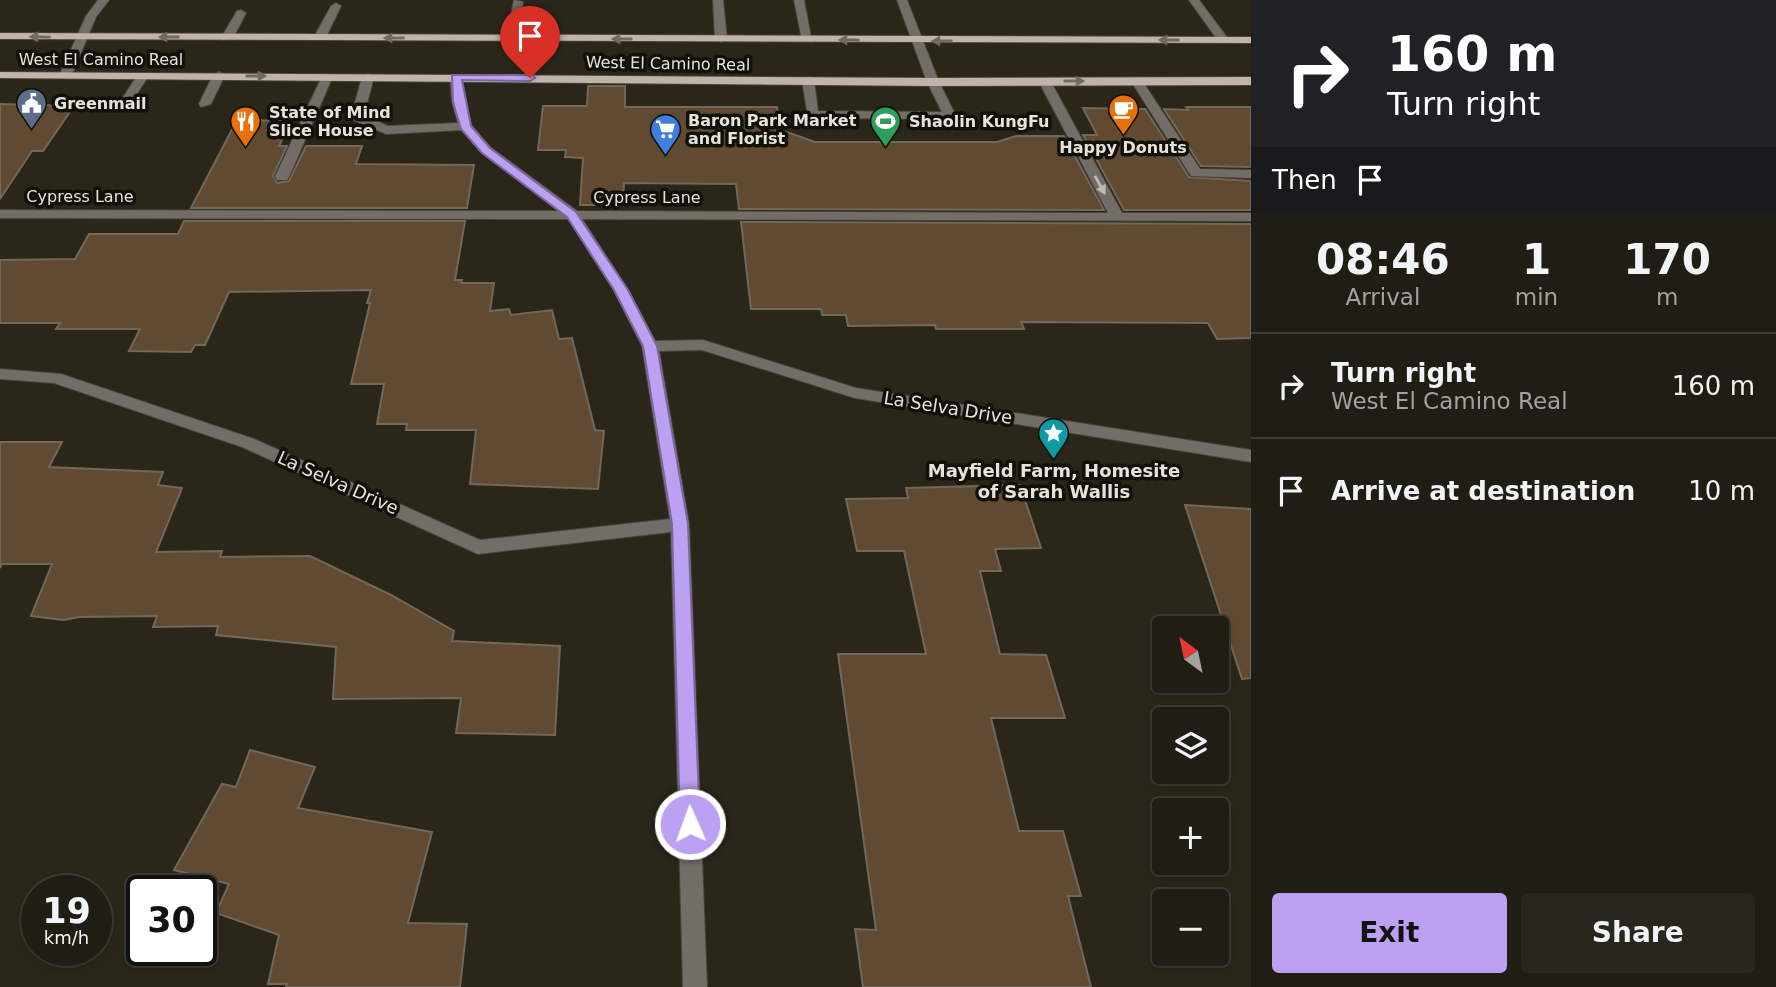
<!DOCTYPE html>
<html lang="en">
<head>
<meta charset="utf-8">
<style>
  body { margin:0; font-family:"DejaVu Sans",sans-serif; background:#28261d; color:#f1f3f6; height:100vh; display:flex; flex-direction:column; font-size:26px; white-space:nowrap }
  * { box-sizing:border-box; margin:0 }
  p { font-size:23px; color:#a2a2a0 }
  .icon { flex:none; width:38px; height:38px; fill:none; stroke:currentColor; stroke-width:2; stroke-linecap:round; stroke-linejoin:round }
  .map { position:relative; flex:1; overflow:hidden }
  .details { display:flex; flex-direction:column; background:#201d14; width:525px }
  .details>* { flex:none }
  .guide { background:#202124; color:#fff; overflow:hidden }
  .needle { width:46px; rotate:327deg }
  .controls { position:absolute; left:1152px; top:616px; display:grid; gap:14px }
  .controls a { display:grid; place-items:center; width:77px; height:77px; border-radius:7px; background:#201d14; box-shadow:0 4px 10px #0003,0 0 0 2px #3d3b34; font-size:35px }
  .speed { position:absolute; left:21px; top:875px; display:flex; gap:14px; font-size:35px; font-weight:700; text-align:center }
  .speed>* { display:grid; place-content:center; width:91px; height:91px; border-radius:50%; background:#201d14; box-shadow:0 4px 10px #0003,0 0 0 2px #3d3b34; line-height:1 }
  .speed small { font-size:18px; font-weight:400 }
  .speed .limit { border:4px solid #111; border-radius:10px; background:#fff; color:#111 }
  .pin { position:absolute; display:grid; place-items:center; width:60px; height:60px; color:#fff; margin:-72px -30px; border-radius:50% 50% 50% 0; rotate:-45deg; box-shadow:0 0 7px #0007 }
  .pin .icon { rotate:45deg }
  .me { position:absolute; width:77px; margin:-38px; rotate:358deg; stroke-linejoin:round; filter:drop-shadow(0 0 5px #0008) }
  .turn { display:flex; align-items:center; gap:24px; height:147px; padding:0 21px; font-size:32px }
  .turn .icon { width:91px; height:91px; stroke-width:2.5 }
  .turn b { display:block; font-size:49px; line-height:60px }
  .then { display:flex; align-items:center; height:66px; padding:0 21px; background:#0003; gap:14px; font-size:26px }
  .eta { display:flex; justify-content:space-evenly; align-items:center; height:119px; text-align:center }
  .eta b { font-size:42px; font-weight:700; line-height:49px }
  .cta { display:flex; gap:14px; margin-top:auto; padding:14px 21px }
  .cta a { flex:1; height:80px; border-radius:7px; background:#bca0f2; color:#111; font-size:28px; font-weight:700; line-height:80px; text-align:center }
  .cta a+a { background:#28261d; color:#f1f3f6 }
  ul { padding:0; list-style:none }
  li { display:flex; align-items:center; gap:21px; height:105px; padding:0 21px; border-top:2px solid #3d3b34 }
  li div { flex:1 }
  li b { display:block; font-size:26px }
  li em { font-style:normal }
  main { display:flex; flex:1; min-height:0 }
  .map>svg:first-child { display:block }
</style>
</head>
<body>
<main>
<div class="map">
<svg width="1251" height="987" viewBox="0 0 1251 987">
  <rect width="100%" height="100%" fill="#2a271a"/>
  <g fill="#604b32" stroke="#71675a" stroke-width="2">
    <path d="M588,86H625V107H777L781,130L815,142H997L1016,136H1064L1104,210L739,209L736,184L624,183L623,205H580L583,158L565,157L566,150H538L543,106H587Z"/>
    <path d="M0,104L74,106L43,151H32L0,199Z"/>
    <path d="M1186,107H1251V167L1201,166L1164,109L1188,110Z"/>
    <path d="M1083,108L1145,109L1189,177L1251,181V210H1124L1083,135H1097Z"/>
    <path d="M237,120L291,121L279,146H287L273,176L277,183L289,181L306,146H362L356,164L474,165L467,208H191Z"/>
    <path d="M184,221H465L455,280H462L461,283H494L490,311L509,309L511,315L552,310L559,339L572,338L595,430L604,431L598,489L470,484L476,430H406L407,424H377L384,384H351L370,303H367L371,290L229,292L205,345H195L191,352L129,351L140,329H56L60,323H0V260L75,259L89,234H178Z"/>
    <path d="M741,222L1251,224V338L1217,339L1208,323L1021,322L1024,329H936L935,325L848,326L846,315H822L821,309H751Z"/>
    <path d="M0,442H62L49,467L163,472L158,485L182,488L156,552L222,551L220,557L310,556L391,595L454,631L452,641L560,646L555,735L456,733L461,698L333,699L336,647L216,635L218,626L153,627L157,616L79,617L64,620L31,616L52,564H2L0,568Z"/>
    <path d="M1020,485L1041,548L995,549L1001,571H980L1000,654L1046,655L1065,718H991L1019,831H1063L1081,896H1068L1091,987H863L855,929L876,930L838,654H926L904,551H857L846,499L908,498L906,488Z"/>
    <path d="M1185,505L1251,509V678L1242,679Z"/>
    <path d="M250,750L315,767L298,808L432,832L408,923L467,924L460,987H286L287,984H268L279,935L216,913L229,884L174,870L222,784L236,787Z"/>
  </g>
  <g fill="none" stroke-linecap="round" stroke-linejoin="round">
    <defs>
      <g id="minor">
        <path d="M98,0H109L96,17L72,74L62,76L60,74L86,16Z"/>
        <path d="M514,0L523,2L518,39L512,42L506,39Z"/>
        <path d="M713,0H723L727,39L721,42L715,39Z"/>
        <path d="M794,0H804L812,42L802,40Z"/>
        <path d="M897,0H907L939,82L956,116L954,119L808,118L802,80L808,77L814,80L818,111L942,112L927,82Z"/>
        <path d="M1189,0H1199L1229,40L1227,42H1219Z"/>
        <path d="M336,3L341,6L326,37L316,39L314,37L331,6Z"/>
        <path d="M241,10L246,13L233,38L223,40L221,38L237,11Z"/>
        <path d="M219,72L225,75L211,104L201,107L199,104L213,75Z"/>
        <path d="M139,73L149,75L128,108H120L118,105Z"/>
        <path d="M323,74L333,76L289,177L287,180H277L275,177Z"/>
        <path d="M368,74L374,77L364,115L388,126L458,123L452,101L450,77L460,75L471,125L490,147L577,211L1108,213L1039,82L1045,78L1051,82L1122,213H1251V221L582,219L628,290L655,341L703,340L856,388L1251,450V462L855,398L702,350L659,351L689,524L707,987H683L671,532L478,554L242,447L54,383L0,379V369L61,374L254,439L480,540L670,519L642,346L614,290L569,219L0,218V210L560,211L482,153L462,130L386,134L353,120L351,117L362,77Z"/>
        <path d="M1133,79H1141L1200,169L1251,170V178L1191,176L1131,81Z"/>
      </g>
      <g id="major">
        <path d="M0,33L1251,37V43L0,39Z"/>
        <path d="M0,72L933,78L1251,77V85L933,86L0,78Z"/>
      </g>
    </defs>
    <use href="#minor" stroke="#484539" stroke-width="2"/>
    <use href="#major" stroke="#484539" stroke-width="2"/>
    <use href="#minor" fill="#736d68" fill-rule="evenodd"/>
    <use href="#major" fill="#c0b4aa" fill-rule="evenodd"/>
  </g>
  <defs><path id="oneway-solid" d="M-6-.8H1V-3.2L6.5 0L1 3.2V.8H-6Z" transform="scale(1.75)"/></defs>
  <g fill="#716a62">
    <use href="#oneway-solid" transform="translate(40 37) rotate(-179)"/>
    <use href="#oneway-solid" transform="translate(169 37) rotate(-180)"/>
    <use href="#oneway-solid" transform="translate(394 38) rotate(-180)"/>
    <use href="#oneway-solid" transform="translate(622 39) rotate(-180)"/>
    <use href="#oneway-solid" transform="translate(849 40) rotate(-180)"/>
    <use href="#oneway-solid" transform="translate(1169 40) rotate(180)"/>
    <use href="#oneway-solid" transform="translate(942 41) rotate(-180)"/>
    <use href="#oneway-solid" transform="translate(256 76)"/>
    <use href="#oneway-solid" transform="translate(1074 81)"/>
  </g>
  <use fill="#bdbab2" href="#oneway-solid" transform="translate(1100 185) rotate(61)"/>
  <path fill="#bca0f2" stroke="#7a689d" stroke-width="2" d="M452,75H533L535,78L530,81L462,80L471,126L490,148L576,212L628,290L657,346L688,524L700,824L697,830L690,833L683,830L680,824L672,524L643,346L614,290L567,217L482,153L461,129L453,102Z"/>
  <defs>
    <symbol id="civic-pin" viewBox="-11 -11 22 30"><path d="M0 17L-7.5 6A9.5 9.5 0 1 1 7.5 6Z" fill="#5c6f8a" stroke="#11100a"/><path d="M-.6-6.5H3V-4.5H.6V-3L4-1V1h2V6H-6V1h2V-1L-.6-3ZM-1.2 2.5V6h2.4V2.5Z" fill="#fff"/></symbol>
    <symbol id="cafe-pin" viewBox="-11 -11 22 30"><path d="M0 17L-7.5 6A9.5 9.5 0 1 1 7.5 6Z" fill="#e8710a" stroke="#11100a"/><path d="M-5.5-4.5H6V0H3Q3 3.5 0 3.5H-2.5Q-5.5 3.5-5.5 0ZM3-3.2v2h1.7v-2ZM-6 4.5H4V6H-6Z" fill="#fff"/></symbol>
    <symbol id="restaurant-pin" viewBox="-11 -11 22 30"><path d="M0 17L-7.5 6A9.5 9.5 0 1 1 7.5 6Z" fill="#e8710a" stroke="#11100a"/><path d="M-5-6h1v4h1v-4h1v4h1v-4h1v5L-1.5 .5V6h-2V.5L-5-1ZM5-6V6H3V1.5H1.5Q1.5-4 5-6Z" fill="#fff"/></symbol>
    <symbol id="stadium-pin" viewBox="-11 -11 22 30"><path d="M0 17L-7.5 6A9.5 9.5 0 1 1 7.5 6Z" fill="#2e9e5b" stroke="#11100a"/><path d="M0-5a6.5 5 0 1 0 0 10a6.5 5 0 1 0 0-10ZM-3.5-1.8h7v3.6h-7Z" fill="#fff"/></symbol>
    <symbol id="supermarket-pin" viewBox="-11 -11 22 30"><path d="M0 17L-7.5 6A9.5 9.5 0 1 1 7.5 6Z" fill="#3f7fe0" stroke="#11100a"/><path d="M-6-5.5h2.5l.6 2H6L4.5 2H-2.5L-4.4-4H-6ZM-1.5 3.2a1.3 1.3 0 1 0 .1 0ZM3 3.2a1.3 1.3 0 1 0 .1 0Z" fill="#fff"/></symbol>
    <symbol id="sight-pin" viewBox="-11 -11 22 30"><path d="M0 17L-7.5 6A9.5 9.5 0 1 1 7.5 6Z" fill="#0f9aa8" stroke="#11100a"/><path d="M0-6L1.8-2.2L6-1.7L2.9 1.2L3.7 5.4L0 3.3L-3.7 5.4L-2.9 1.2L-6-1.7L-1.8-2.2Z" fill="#fff"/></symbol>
  </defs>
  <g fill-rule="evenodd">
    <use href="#civic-pin" x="14" y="86" width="35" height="47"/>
    <use href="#cafe-pin" x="1106" y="92" width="35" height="47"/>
    <use href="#restaurant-pin" x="228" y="104" width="35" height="47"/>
    <use href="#stadium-pin" x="868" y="104" width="35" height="47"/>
    <use href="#supermarket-pin" x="648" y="112" width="35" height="47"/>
    <use href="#sight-pin" x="1036" y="416" width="35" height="47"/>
  </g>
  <g text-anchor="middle" stroke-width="7" stroke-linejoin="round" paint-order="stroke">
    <g font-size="16" fill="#e5e3da" stroke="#11100a">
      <text x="101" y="65">West El Camino Real</text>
      <text transform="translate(668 63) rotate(1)" y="6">West El Camino Real</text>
      <text x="80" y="202">Cypress Lane</text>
      <text x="647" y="203">Cypress Lane</text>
    </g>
    <g font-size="16" font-weight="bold" fill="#e5e3da" stroke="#11100a" text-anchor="start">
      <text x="54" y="109">Greenmail</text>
      <text x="269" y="118">State of Mind<tspan x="269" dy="18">Slice House</tspan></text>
      <text x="688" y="126">Baron Park Market<tspan x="688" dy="18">and Florist</tspan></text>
      <text x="909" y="127">Shaolin KungFu</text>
      <text x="1123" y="153" text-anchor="middle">Happy Donuts</text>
    </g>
    <g font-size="18" fill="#e5e3da" stroke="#11100a">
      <text transform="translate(948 408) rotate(9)" y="6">La Selva Drive</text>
      <text transform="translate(338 483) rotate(24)" y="6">La Selva Drive</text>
    </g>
    <g font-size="18" font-weight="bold" fill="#e5e3da" stroke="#11100a">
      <text x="1054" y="477">Mayfield Farm, Homesite<tspan x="1054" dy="21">of Sarah Wallis</tspan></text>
    </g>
  </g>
</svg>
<div class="controls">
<a><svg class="needle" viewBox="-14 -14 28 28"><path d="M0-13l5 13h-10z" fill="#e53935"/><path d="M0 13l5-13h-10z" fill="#a2a2a0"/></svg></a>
<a><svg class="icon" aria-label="layers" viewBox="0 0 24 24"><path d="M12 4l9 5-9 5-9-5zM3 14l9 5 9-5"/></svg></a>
<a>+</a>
<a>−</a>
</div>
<div class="speed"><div>19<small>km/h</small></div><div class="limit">30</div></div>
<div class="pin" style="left:530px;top:78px;background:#d93025"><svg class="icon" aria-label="arrive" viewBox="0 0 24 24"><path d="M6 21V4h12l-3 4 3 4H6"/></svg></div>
<svg class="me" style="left:690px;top:824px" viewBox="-20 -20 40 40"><circle r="17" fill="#bca0f2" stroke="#fff" stroke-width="3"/><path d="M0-11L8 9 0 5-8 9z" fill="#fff"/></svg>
</div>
<section class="details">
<div class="guide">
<div class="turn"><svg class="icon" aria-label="right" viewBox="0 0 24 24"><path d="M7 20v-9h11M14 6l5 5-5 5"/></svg><div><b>160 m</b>Turn right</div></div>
<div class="then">Then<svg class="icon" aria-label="arrive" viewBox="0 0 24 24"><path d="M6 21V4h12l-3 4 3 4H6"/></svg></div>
</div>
<div class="eta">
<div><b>08:46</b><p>Arrival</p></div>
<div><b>1</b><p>min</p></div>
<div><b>170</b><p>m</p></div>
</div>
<ul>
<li><svg class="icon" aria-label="right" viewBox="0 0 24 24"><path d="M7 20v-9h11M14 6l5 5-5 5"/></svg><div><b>Turn right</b><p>West El Camino Real</p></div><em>160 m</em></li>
<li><svg class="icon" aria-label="arrive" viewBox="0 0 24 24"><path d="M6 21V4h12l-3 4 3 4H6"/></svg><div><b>Arrive at destination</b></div><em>10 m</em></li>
</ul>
<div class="cta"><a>Exit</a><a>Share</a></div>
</section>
</main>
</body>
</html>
